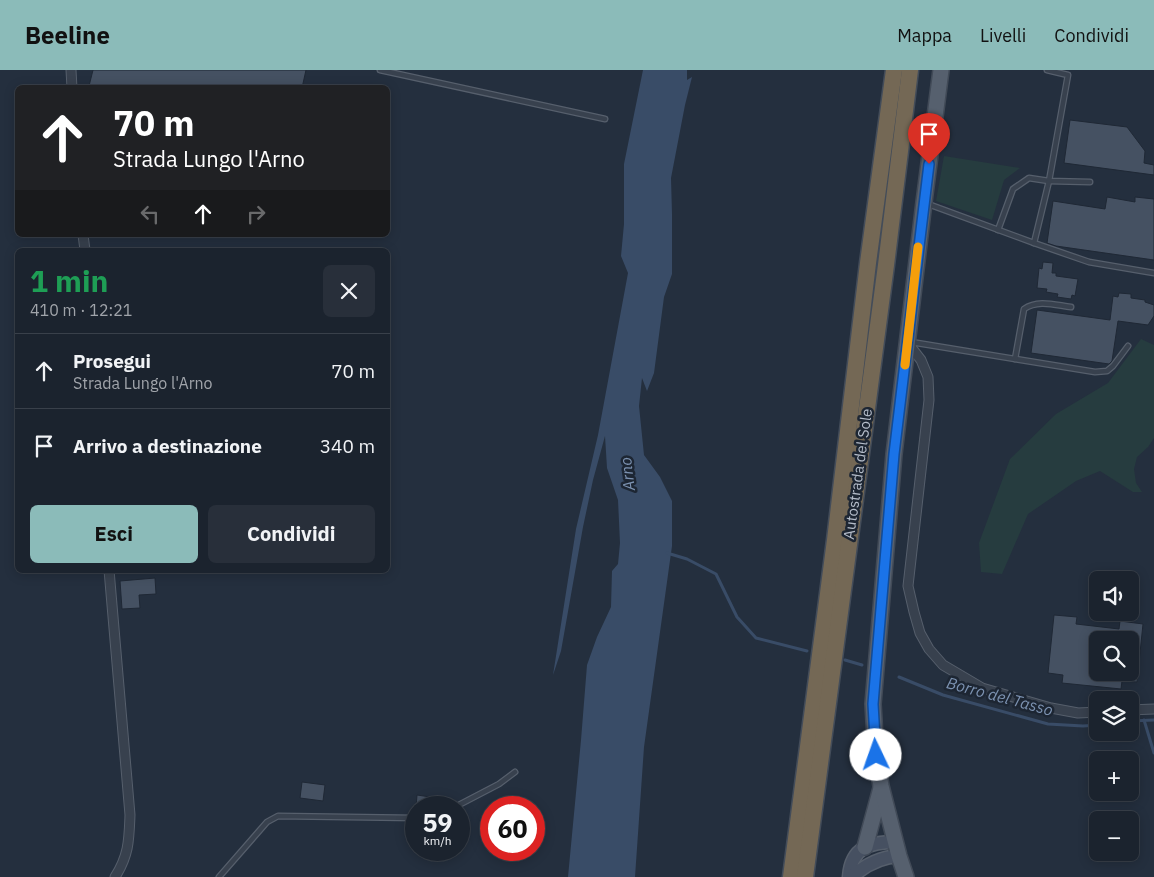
<!DOCTYPE html>
<html lang="it">
<head>
<meta charset="utf-8">
<style>
  body { margin:0; font-family:"IBM Plex Sans",sans-serif; background:#282f3a; color:#f1f3f6; height:100vh; display:flex; flex-direction:column; font-size:19px; white-space:nowrap }
  * { box-sizing:border-box; margin:0 }
  p { font-size:16px; color:#a0a4aa }
  .icon { flex:none; width:28px; height:28px; fill:none; stroke:currentColor; stroke-width:2; stroke-linecap:round; stroke-linejoin:round }
  .map { position:relative; flex:1; overflow:hidden }
  .sheet { position:absolute; left:15px; top:178px; width:375px; height:325px; display:flex; flex-direction:column; background:#1b232e; border-radius:8px; box-shadow:0 2px 12px #0003,0 0 0 1px #39404a }
  .sheet>* { flex:none }
  .hud { position:absolute; left:15px; top:15px; width:375px; height:152px; border-radius:8px; box-shadow:0 2px 12px #0003,0 0 0 1px #39404a; background:#202124; color:#fff; overflow:hidden }
  .tools { position:absolute; left:1089px; top:501px; display:grid; gap:10px }
  .tools a { display:grid; place-items:center; width:50px; height:50px; border-radius:8px; background:#1b232e; box-shadow:0 2px 12px #0003,0 0 0 1px #39404a; font-size:25px }
  .speed { position:absolute; left:405px; top:726px; display:flex; gap:10px; font-size:25px; font-weight:700; text-align:center }
  .speed>* { display:grid; place-content:center; width:65px; height:65px; border-radius:50%; background:#1b232e; box-shadow:0 2px 12px #0003,0 0 0 1px #39404a; line-height:1 }
  .speed small { font-size:12px; font-weight:400 }
  .speed .limit { border:8px solid #d22; background:#fff; color:#111 }
  .pin { position:absolute; display:grid; place-items:center; width:42px; height:42px; color:#fff; margin:-51px -21px; border-radius:50% 50% 50% 0; rotate:-45deg; box-shadow:0 0 5px #0007 }
  .pin .icon { rotate:45deg }
  .me { position:absolute; width:55px; margin:-28px; rotate:357deg; stroke-linejoin:round; filter:drop-shadow(0 0 4px #0008) }
  .turn { display:flex; align-items:center; gap:18px; height:105px; padding:0 15px; font-size:22px }
  .turn .icon { width:65px; height:65px; stroke-width:2.5 }
  .turn b { display:block; font-size:35px; line-height:42px }
  .lanes { display:flex; align-items:center; height:48px; padding:0 15px; background:#0003; justify-content:center; gap:25px; direction:ltr }
  .lanes .off { opacity:.35 }
  .round { display:grid; place-items:center; flex:none; width:52px; height:52px; border-radius:8px; background:#282f3a }
  .overview { display:flex; align-items:center; justify-content:space-between; height:85px; padding:0 15px }
  h1 { font-size:30px; font-weight:800; line-height:38px; color:#1e9e55 }
  .button { display:flex; gap:10px; margin-top:auto; padding:10px 15px }
  .button a { flex:1; height:58px; border-radius:8px; background:#8bbbb9; color:#111; font-size:20px; font-weight:800; line-height:58px; text-align:center }
  .button a+a { background:#282f3a; color:#f1f3f6 }
  ul { padding:0; list-style:none }
  li { display:flex; align-items:center; gap:15px; height:75px; padding:0 15px; border-top:1px solid #39404a }
  li div { flex:1 }
  li b { display:block; font-size:19px }
  li em { font-style:normal }
  header { display:flex; align-items:center; gap:30px; box-sizing:border-box; height:70px; padding:0 25px; background:#8bbbb9; color:#111 }
  header strong { font-size:24px }
  nav { display:flex; gap:28px; margin-inline-start:auto; font-size:18px }
  .map>svg:first-child { display:block }
</style>
</head>
<body>
<header>
<strong>Beeline</strong>
<nav><a>Mappa</a><a>Livelli</a><a>Condividi</a></nav>
</header>
<div class="map">
<svg width="1154" height="807" viewBox="0 0 1154 807">
  <rect width="100%" height="100%" fill="#242f3e"/>
  <g fill="#263c3f">
    <path d="M944,86L1020,98L1004,110L992,150L936,131Z"/>
    <path d="M1141,269L1154,275V368L1148,377L1137,387L1134,399L1136,413L1142,422H1133L1100,401L1076,411L1028,444L1002,504L981,502L979,473L1010,389L1056,344L1108,313Z"/>
  </g>
  <path fill="#394c67" d="M643,0H687V10L692,7L685,35L671,108L672,144V204L664,227L654,303L647,321L642,308L639,336L644,385L660,407L672,431V476L644,677L635,807H568L581,670L587,595L597,567L611,537L612,501L618,494L620,473L618,430L607,398L605,366L593,410L583,457L561,581L553,605L576,459L598,365L628,203L621,186L624,154V94Z"/>
  <g fill="none" stroke-linecap="round" stroke-linejoin="round">
    <g stroke="#394c67" stroke-width="3">
      <path d="M667,483L687,489L716,504L737,547L756,568L807,581"/>
      <path d="M845,590L862,595"/>
      <path d="M899,607L943,625L1048,654L1083,656L1098,655"/>
      <path d="M1144,650L1154,683"/>
      <path d="M1130,651L1154,650"/>
    </g>
  </g>
  <g fill="#455162" stroke="#1f2835" fill-rule="evenodd">
    <path d="M93,0H306L302,18H95L89,16Z"/>
    <path d="M1070,50L1127,57L1145,81L1144,93L1154,95V105L1064,93Z"/>
    <path d="M1107,127L1135,132V127L1154,129V190L1056,176L1047,173L1053,131L1105,139Z"/>
    <path d="M1043,192L1053,193L1052,203H1056V206L1078,209L1075,226L1072,225L1071,229L1057,227L1058,224L1046,222L1047,219L1037,218L1039,198L1042,199Z"/>
    <path d="M1119,223L1131,224V228L1145,230V232L1154,235V246L1148,255L1118,251L1112,291L1109,294L1031,283L1037,240L1110,250L1113,226L1118,227Z"/>
    <path d="M155,508L156,524L139,525L140,538L122,539L120,511Z"/>
    <path d="M1054,545L1077,547L1076,554L1119,559L1120,551L1143,554L1137,612L1122,611L1121,619L1062,613L1063,605L1048,603ZM1098,570H1130V602H1098Z"/>
    <path d="M302,712L325,715L323,731L300,728Z"/>
    <path d="M417,725L437,728L435,738H416Z"/>
  </g>
  <g fill="none" stroke-linecap="round" stroke-linejoin="round">
    <defs>
      <g id="lane">
        <path d="M380,0L605,49"/>
        <path d="M928,134L1034,173L1089,192L1154,203"/>
        <path d="M998,160L1013,119L1029,108L1049,111L1090,112"/>
        <path d="M1034,173L1049,111L1068,5L1047,0"/>
        <path d="M911,272L1095,302L1107,301L1113,296L1128,276"/>
        <path d="M1015,289L1024,239C1038,229 1055,235 1071,237"/>
        <path d="M453,738L499,714L515,702"/>
        <path d="M219,807L267,752L278,746L416,748"/>
      </g>
      <g id="street">
        <path d="M71,0L72,18"/>
        <path d="M83,165L85,180"/>
        <path d="M907,272L921,290L928,307L929,330L908,516L914,542L920,563L929,579L943,595L982,618L1051,638L1078,643L1098,642"/>
        <path d="M109,500L130,745C129,770 129,785 115,807"/>
        <path d="M1130,640L1154,639"/>
      </g>
      <g id="secondary">
        <path d="M849,807C851,777 870,772 896,772"/>
        <path d="M852,807C865,795 881,787 899,786"/>
      </g>
      <g id="primary">
        <path d="M865,777L881,718"/>
        <path d="M906,807L899,786L881,716L876,685L873,634L894,384L924,132L941,0"/>
      </g>
      <g id="highway">
        <path d="M791,807L835,470L868,193L894,0"/>
        <path d="M805,807L886,195L910,0"/>
      </g>
    </defs>
    <use href="#lane" stroke="#565f6c" stroke-width="7"/>
    <use href="#street" stroke="#565f6c" stroke-width="11"/>
    <use href="#secondary" stroke="#565f6c" stroke-width="15"/>
    <use href="#primary" stroke="#414a57" stroke-width="18"/>
    <use href="#highway" stroke="#434c59" stroke-width="19"/>
    <use href="#lane" stroke="#38414e" stroke-width="4.5"/>
    <use href="#street" stroke="#38414e" stroke-width="9"/>
    <use href="#secondary" stroke="#465061" stroke-width="12"/>
    <use href="#primary" stroke="#56606e" stroke-width="15"/>
    <use href="#highway" stroke="#746855" stroke-width="16"/>
  </g>
  <g fill="none" stroke-linecap="round" stroke-linejoin="round">
    <defs>
      <path id="route" d="M876,685L873,634L894,384L929,94"/>
    </defs>
    <use href="#route" stroke="#114b97" stroke-width="12"/>
    <use href="#route" stroke="#1a73e8" stroke-width="9"/>
    <path stroke="#f59e0b" stroke-width="9" d="M905,295L918,177"/>
  </g>
  <g text-anchor="middle" stroke-width="5" stroke-linejoin="round" paint-order="stroke">
    <g font-size="15" fill="#b4bcc9" stroke="#1d2633">
      <text transform="translate(858 404) rotate(-82)" y="5">Autostrada del Sole</text>
    </g>
    <g font-size="16" font-style="italic" fill="#7c92b1" stroke="#1d2633">
      <text transform="translate(627 404) rotate(-97)" y="6">Arno</text>
      <text transform="translate(1000 626) rotate(15)" y="6">Borro del Tasso</text>
    </g>
  </g>
</svg>
<div class="tools">
<a><svg class="icon" aria-label="sound" viewBox="0 0 24 24"><path d="M4 9h4l5-4v14l-5-4H4zM17 9q2 3 0 6"/></svg></a>
<a><svg class="icon" aria-label="search" viewBox="0 0 24 24"><circle cx="10" cy="10" r="6"/><path d="M15 15l6 6"/></svg></a>
<a><svg class="icon" aria-label="layers" viewBox="0 0 24 24"><path d="M12 4l9 5-9 5-9-5zM3 14l9 5 9-5"/></svg></a>
<a>+</a>
<a>−</a>
</div>
<div class="speed"><div>59<small>km/h</small></div><div class="limit">60</div></div>
<div class="pin" style="left:929px;top:94px;background:#d93025"><svg class="icon" aria-label="arrive" viewBox="0 0 24 24"><path d="M6 21V4h12l-3 4 3 4H6"/></svg></div>
<svg class="me" style="left:876px;top:685px" viewBox="-20 -20 40 40"><circle r="19" fill="#fff"/><path d="M0-13L10 11 0 6-10 11z" fill="#1a73e8"/></svg>
<div class="hud">
<div class="turn"><svg class="icon" aria-label="ahead" viewBox="0 0 24 24"><path d="M12 20V5M6 11l6-6 6 6"/></svg><div><b>70 m</b>Strada Lungo l'Arno</div></div>
<div class="lanes"><svg class="icon off" aria-label="left" viewBox="0 0 24 24"><path d="M17 20v-9H6M10 6l-5 5 5 5"/></svg><svg class="icon" aria-label="ahead" viewBox="0 0 24 24"><path d="M12 20V5M6 11l6-6 6 6"/></svg><svg class="icon off" aria-label="right" viewBox="0 0 24 24"><path d="M7 20v-9h11M14 6l5 5-5 5"/></svg></div>
</div>
<section class="sheet">
<div class="overview"><div><h1>1 min</h1><p>410 m · 12:21</p></div><a class="round"><svg class="icon" aria-label="close" viewBox="0 0 24 24"><path d="M6 6l12 12M18 6L6 18"/></svg></a></div>
<ul>
<li><svg class="icon" aria-label="ahead" viewBox="0 0 24 24"><path d="M12 20V5M6 11l6-6 6 6"/></svg><div><b>Prosegui</b><p>Strada Lungo l'Arno</p></div><em>70 m</em></li>
<li><svg class="icon" aria-label="arrive" viewBox="0 0 24 24"><path d="M6 21V4h12l-3 4 3 4H6"/></svg><div><b>Arrivo a destinazione</b></div><em>340 m</em></li>
</ul>
<div class="button"><a>Esci</a><a>Condividi</a></div>
</section>
</div>
</body>
</html>
